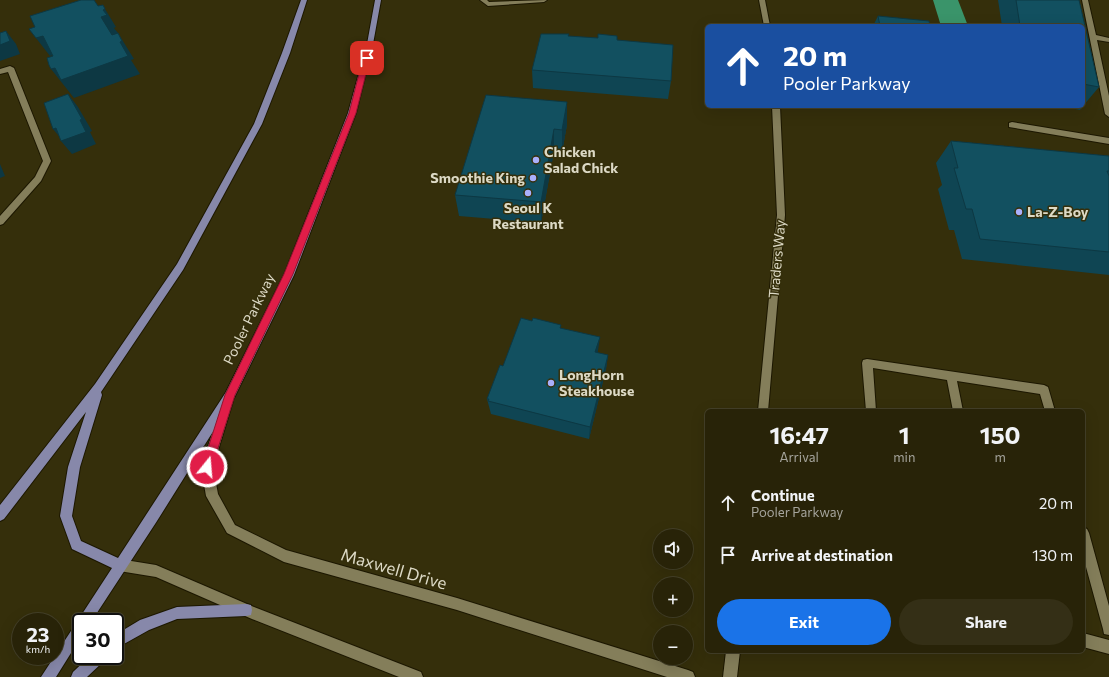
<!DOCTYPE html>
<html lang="en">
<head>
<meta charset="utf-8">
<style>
  body { margin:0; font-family:Commissioner,sans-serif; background:#342f16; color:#f1f3f6; height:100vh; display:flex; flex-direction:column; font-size:15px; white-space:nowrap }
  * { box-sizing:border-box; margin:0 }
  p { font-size:13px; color:#a5a49c }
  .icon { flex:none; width:22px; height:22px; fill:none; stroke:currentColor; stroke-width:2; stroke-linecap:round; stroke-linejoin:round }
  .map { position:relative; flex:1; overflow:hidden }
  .sheet { position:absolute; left:705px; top:409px; width:380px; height:244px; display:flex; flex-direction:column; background:#282308; border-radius:6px; box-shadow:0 4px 16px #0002,0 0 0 1px #444029 }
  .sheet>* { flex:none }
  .banner { position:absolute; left:705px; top:24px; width:380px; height:84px; border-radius:6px; box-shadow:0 4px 16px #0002,0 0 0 1px #444029; background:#1a4fa0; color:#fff; overflow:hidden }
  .buttons { position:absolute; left:653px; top:529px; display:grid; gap:8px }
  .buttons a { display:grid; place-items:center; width:40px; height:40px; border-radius:50%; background:#282308; box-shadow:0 4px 16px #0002,0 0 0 1px #444029; font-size:20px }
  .speed { position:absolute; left:12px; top:613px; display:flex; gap:8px; font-size:20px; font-weight:700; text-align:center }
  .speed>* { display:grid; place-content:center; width:52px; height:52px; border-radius:50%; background:#282308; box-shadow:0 4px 16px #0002,0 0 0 1px #444029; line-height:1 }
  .speed small { font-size:10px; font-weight:400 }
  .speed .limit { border:2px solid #111; border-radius:6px; background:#fff; color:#111 }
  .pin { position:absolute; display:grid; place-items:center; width:34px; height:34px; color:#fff; margin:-17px; border-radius:8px; box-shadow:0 2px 6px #0006 }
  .me { position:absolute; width:44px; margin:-22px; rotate:17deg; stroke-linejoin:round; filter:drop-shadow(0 0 3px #0008) }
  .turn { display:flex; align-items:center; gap:14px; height:84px; padding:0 12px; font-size:18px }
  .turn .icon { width:52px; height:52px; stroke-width:2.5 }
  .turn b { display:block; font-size:28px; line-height:34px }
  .eta { display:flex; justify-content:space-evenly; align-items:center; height:68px; text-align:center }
  .eta b { font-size:24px; font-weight:700; line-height:28px }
  .action { display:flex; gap:8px; margin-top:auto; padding:8px 12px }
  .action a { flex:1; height:46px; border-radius:24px; background:#1a73e8; color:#fff; font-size:16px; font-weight:700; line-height:46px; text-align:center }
  .action a+a { background:#342f16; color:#f1f3f6 }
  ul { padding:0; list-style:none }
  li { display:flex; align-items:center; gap:12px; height:52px; padding:0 12px }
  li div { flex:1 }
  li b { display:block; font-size:15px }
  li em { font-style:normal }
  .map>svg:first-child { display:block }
</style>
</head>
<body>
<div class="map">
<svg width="1109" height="677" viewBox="0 0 1109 677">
  <rect width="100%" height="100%" fill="#352f0b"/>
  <path fill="#3a946a" d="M933,0H958L968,26H941Z"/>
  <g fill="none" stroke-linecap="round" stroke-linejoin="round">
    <defs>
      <g id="minor">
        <path d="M480,0H487L489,2L547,0L544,2L488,6Z"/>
        <path d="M759,0H765L770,26H764Z"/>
        <path d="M1082,0H1088L1096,35L1109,38V42L1097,40L1109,96V117L1105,114Z"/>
        <path d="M10,66L14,68L51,161L41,181L3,224L0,225V216L35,177L43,161L8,72L0,74V69Z"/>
        <path d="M772,106H780L785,215L768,411H758L777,215Z"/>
        <path d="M1012,122L1109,138V144L1009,127V123Z"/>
        <path d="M867,359L1044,385L1048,387L1055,411H1045L1040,394L957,381L963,411H953L947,380L873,368L876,411H866L862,363L863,360Z"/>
        <path d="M228,396L232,398L233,401L213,467L218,494L235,525L286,550L457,598L688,670L693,672L695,677H667L457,610L284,562L227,533L206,496L201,467L224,398Z"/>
        <path d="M1083,527L1087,529L1089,533L1109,606V635L1104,634L1103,629L1083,556Z"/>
        <path d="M119,559L156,565L254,607L421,672L423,677H399L252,619L156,577L119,571L115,569L113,565L115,561Z"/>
        <path d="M1083,633L1109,640V654L1083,647Z"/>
        <path d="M726,651H740L737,677H723Z"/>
      </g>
      <g id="major">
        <path d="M301,0H307L290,53L262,124L183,270L101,392L102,395L80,467L72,516L81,541L118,558L226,392L284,275L348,113L367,44L375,0H381L373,44L356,113L294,275L234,398L157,521L91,622H81V637L56,677H41L112,568L72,549L60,516L68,467L86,412L4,519L0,521V505L95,384L177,264L254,124L282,53Z"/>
        <path d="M246,604L251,605L252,610L251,615L246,616L177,619L149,630L115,649V635L140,620L177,607Z"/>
        <path d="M90,656H106L104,661L87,677H71L73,672Z"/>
      </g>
    </defs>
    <use href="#minor" stroke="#1c1700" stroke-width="2"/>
    <use href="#major" stroke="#1c1700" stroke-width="2"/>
    <use href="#minor" fill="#847e5a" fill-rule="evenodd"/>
    <use href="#major" fill="#8788aa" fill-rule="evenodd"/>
  </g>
  <g fill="#0f4553">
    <path d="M998,0H1079L1099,87L1083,106V26H1002Z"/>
    <path d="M878,16L930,26H873Z"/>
    <path d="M569,36L617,40L671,81L668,99L533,88L532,70Z"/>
    <path d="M567,102V125L562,152L554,151L541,223L459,216L455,195Z"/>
    <path d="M1062,106H1083L1080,110Z"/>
    <path d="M951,141L1109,156V275L962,259L954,230H949L938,189L942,185L936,163Z"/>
    <path d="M561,328L597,353L608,355L606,369L589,439L491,414L487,399L503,366Z"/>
  </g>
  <g fill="#0d3843">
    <path d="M105,9L116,27L114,28L118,33L112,35L101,17L103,10Z"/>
    <path d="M6,31L16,44L20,54L0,61V45Z"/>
    <path d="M118,33L134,59L131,60L140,74L74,98L51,69L120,42Z"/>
    <path d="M43,36L57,54L50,56L36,38Z"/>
    <path d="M68,94L78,107L92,131L90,132L96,144L72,154L61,141H63L53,129Z"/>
    <path d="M567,102V125L562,152V130Z"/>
    <path d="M554,129V151L541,223V202Z"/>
    <path d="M0,164L5,176L0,178Z"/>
    <path d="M600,337L598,351L594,366L595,352Z"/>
    <path d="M608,355L606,369L589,439L590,427Z"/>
  </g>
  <g fill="#125060" stroke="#0d3843">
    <path d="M81,0H94L98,6L103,5L105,9L103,10L107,15L101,17L112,35L118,33L122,41L120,42L128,56L61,80L55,68L51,69L49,65L47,58L53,56L43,36L36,38L29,29L35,27L30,16Z"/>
    <path d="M1016,0H1079L1099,87L1083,84V26H1020Z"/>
    <path d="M878,16L929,21L930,26H880Z"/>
    <path d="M6,31L10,41L0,45V33Z"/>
    <path d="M541,34H569L568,36L598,38V34L617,36V40L673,45L671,81L532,70Z"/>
    <path d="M68,94L82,119L80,120L86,132L61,141L56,128L53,129L44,103Z"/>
    <path d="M486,95L567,102L562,130L554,129L541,202L455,195Z"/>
    <path d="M951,141L1109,156V171H1107L1109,176V252L980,239L972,209H966L954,168H958Z"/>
    <path d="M521,318L532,321L533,318L561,325L560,328L600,337L595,352L608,355L590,427L488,401L489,399H487L500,365L503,366Z"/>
  </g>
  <path fill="#e11d48" stroke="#92132f" d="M367,56L370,58L356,113L293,274L235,395L212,467L211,471L207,472L204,471L202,467L225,395L284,274L349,113L363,58Z"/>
  <g fill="#aab0fc" stroke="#352f0b" stroke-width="1.5">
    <circle cx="536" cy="160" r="4"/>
    <circle cx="533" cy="178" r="4"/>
    <circle cx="528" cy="193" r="4"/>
    <circle cx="1019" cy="212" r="4"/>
    <circle cx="551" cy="383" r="4"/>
  </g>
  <g text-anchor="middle" stroke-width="3" stroke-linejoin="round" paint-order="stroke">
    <g font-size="14" font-weight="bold" fill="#dcd9c5" stroke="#352f0b" text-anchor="start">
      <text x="544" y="157">Chicken<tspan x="544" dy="16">Salad Chick</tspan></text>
      <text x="525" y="183" text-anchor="end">Smoothie King</text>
      <text x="528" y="213" text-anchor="middle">Seoul K<tspan x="528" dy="16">Restaurant</tspan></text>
      <text x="1027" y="217">La-Z-Boy</text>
      <text x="559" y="380">LongHorn<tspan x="559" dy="16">Steakhouse</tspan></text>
    </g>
    <g font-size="14" fill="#dcd9c5" stroke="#352f0b">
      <text transform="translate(777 259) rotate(-85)" y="5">Traders Way</text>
      <text transform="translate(249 319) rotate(-64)" y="5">Pooler Parkway</text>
    </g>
    <g font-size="17" fill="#dcd9c5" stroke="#352f0b">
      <text transform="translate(394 569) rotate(16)" y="6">Maxwell Drive</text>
    </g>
  </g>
</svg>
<div class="buttons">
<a><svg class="icon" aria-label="sound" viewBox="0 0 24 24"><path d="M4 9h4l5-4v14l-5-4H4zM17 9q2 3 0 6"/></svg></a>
<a>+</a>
<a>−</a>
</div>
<div class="speed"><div>23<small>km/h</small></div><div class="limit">30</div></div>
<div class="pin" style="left:367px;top:58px;background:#d93025"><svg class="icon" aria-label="arrive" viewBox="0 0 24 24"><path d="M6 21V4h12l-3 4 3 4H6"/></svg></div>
<svg class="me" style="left:207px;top:467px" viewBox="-20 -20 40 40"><circle r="17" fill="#e11d48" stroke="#fff" stroke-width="3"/><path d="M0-11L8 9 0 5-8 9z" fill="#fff"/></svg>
<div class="banner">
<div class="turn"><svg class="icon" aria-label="ahead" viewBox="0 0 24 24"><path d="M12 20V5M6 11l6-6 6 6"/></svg><div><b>20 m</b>Pooler Parkway</div></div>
</div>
<section class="sheet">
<div class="eta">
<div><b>16:47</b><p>Arrival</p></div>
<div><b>1</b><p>min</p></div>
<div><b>150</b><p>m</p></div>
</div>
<ul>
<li><svg class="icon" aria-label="ahead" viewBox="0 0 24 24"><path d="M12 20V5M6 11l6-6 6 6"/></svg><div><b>Continue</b><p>Pooler Parkway</p></div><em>20 m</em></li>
<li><svg class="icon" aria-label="arrive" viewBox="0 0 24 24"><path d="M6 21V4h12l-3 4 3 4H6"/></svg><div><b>Arrive at destination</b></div><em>130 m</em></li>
</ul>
<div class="action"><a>Exit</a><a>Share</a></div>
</section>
</div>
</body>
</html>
